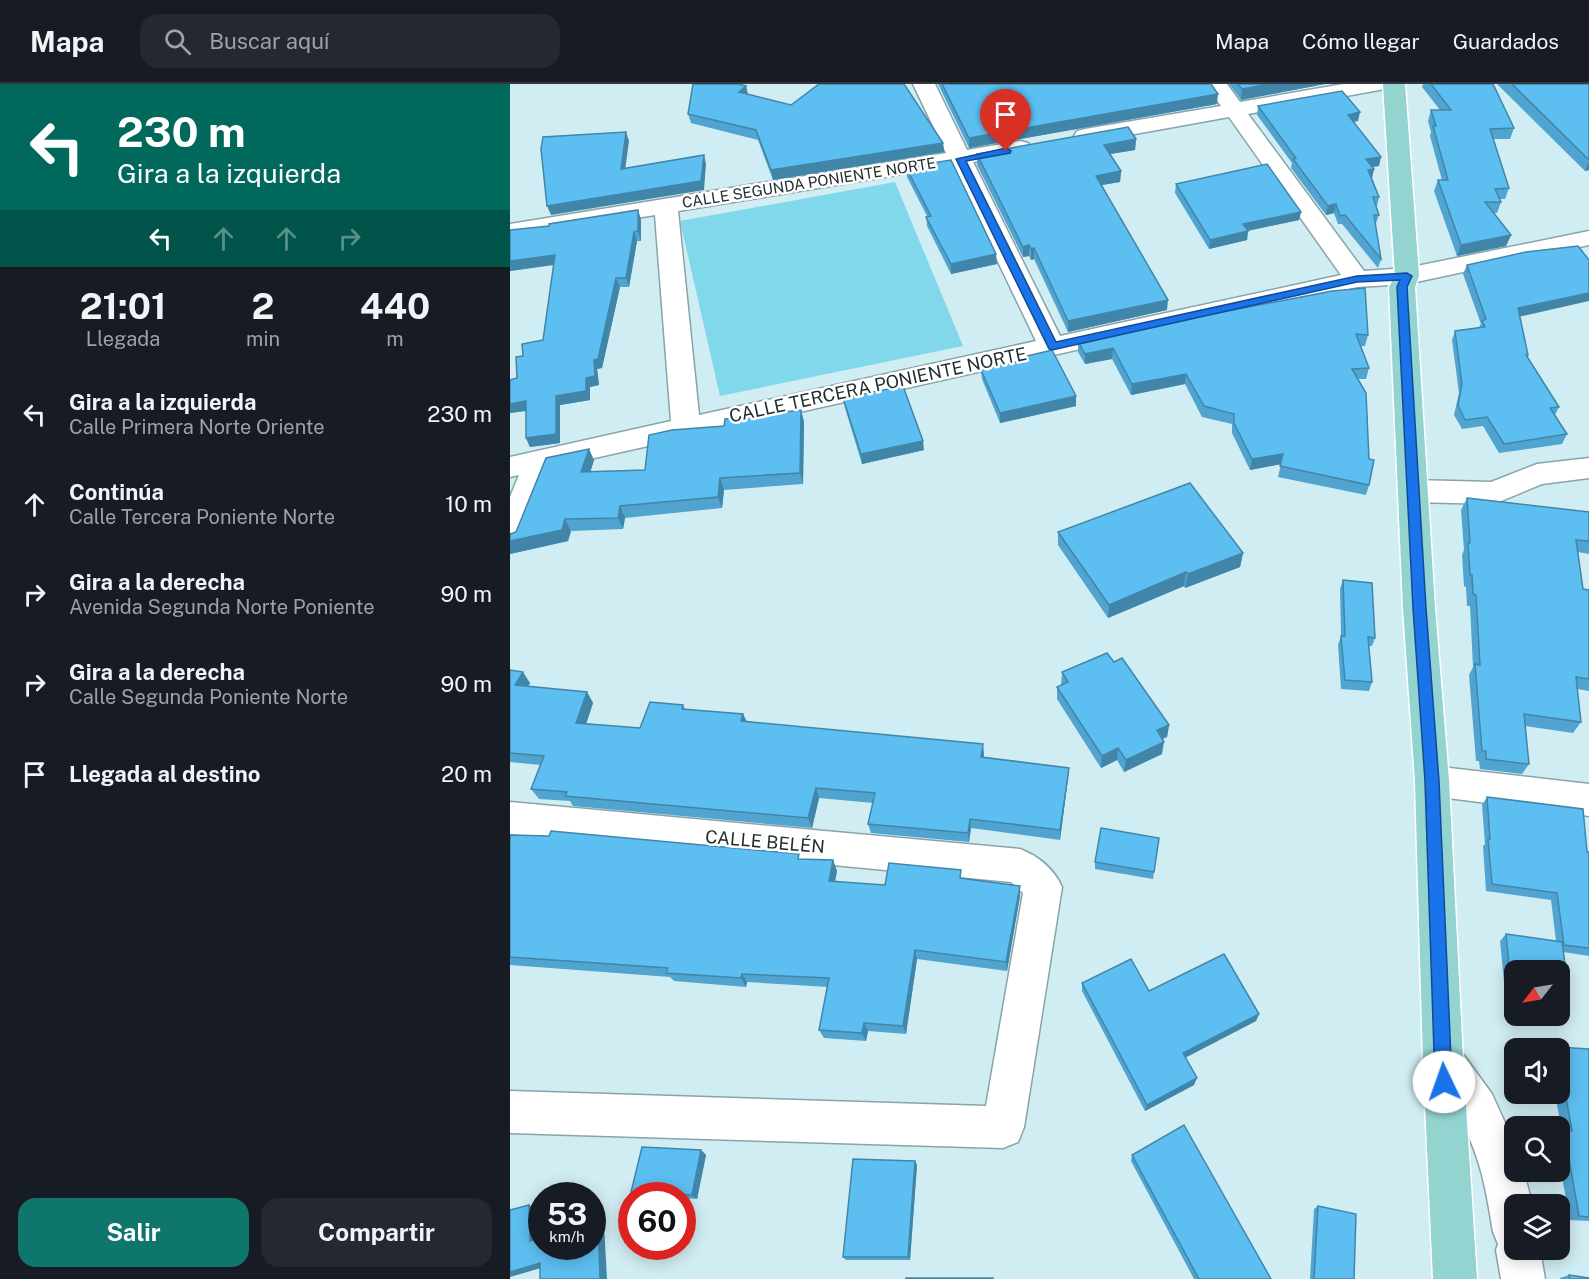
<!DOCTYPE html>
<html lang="es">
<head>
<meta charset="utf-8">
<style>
  body { margin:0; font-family:"Public Sans",sans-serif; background:#242831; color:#f1f3f6; height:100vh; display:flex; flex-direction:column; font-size:22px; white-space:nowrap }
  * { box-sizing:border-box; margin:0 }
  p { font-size:20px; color:#9ea1a6 }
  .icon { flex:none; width:33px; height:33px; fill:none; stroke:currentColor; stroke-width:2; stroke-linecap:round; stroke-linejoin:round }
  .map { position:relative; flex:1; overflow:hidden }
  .panel { display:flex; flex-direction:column; background:#171b24; width:510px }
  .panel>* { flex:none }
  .banner { background:#00695c; color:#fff; overflow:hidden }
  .needle { width:39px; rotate:239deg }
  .tools { position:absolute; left:994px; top:876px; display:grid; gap:12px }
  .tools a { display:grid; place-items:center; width:66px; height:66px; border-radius:12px; background:#171b24; box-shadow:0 3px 15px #0003; font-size:30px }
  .speed { position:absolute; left:18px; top:1098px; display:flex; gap:12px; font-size:30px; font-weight:700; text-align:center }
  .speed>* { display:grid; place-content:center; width:78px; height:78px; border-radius:50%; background:#171b24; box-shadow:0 3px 15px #0003; line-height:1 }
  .speed small { font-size:15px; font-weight:400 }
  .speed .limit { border:9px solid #d22; background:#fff; color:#111 }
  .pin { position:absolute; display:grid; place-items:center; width:51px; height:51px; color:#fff; margin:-62px -26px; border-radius:50% 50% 50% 0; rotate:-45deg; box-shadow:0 0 6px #0007 }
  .pin .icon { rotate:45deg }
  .me { position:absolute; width:66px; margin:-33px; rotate:357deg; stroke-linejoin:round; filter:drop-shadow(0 0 4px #0008) }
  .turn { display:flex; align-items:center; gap:21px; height:126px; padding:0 18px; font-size:27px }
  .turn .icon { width:78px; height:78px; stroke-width:2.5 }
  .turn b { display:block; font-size:42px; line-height:51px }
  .lanes { display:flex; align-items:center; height:57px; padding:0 18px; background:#0003; justify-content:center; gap:30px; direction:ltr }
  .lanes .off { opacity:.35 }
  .eta { display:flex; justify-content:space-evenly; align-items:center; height:102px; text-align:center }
  .eta b { font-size:36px; font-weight:700; line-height:42px }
  .cta { display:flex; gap:12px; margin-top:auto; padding:12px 18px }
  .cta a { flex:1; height:69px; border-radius:18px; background:#0f766e; color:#fff; font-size:24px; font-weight:700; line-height:69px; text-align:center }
  .cta a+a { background:#242831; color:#f1f3f6 }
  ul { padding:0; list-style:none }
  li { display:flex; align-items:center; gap:18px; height:90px; padding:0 18px }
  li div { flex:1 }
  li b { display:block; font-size:22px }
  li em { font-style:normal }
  header { display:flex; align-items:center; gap:36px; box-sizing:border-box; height:84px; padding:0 30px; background:#171b24; border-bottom:2px solid #363941 }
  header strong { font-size:28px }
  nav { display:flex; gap:33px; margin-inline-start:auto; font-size:21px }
  .search { width:420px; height:54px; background:#242831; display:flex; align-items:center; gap:15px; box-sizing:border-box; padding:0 21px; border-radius:18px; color:#9ea1a6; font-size:22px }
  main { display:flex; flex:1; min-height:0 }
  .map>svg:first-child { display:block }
</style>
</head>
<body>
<header>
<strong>Mapa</strong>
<div class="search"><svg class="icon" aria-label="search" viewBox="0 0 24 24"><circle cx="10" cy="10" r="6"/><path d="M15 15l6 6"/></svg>Buscar aquí</div>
<nav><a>Mapa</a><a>Cómo llegar</a><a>Guardados</a></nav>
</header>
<main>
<section class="panel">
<div class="banner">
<div class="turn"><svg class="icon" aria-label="left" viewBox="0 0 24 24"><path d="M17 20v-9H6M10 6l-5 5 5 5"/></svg><div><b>230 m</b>Gira a la izquierda</div></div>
<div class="lanes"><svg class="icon" aria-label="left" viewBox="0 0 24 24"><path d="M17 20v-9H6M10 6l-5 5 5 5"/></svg><svg class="icon off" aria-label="ahead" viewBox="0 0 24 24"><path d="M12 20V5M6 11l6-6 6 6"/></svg><svg class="icon off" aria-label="ahead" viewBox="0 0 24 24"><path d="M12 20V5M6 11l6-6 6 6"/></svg><svg class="icon off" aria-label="right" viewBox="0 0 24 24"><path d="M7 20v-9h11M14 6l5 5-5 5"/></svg></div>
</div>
<div class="eta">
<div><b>21:01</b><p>Llegada</p></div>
<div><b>2</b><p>min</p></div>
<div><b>440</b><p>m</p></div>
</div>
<ul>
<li><svg class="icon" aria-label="left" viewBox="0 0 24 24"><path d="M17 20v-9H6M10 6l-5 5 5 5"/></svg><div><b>Gira a la izquierda</b><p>Calle Primera Norte Oriente</p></div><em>230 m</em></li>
<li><svg class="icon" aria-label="ahead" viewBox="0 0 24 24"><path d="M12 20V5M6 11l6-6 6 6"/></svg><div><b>Continúa</b><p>Calle Tercera Poniente Norte</p></div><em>10 m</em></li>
<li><svg class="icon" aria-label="right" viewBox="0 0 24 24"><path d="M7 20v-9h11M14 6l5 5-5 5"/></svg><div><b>Gira a la derecha</b><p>Avenida Segunda Norte Poniente</p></div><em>90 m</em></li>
<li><svg class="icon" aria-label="right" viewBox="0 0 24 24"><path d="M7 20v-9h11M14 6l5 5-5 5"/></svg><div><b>Gira a la derecha</b><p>Calle Segunda Poniente Norte</p></div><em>90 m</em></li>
<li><svg class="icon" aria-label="arrive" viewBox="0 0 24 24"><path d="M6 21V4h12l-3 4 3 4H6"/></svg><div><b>Llegada al destino</b></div><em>20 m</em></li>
</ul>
<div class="cta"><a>Salir</a><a>Compartir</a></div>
</section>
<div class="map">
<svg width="1079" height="1195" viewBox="0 0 1079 1195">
  <rect width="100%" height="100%" fill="#d0edf3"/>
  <path fill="#80d8ea" d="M385,98L453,262L210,312L170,137Z"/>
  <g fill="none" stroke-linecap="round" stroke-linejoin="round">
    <defs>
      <g id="minor">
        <path d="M403,0H425L457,66L510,57L518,59L521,64L518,69L463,78L550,252L831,191L719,33L575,59L567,57L564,52L567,47L575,45L711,22L695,0H717L730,18L833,0H880L876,4L869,6L738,30L854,187L897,184L1079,147V161L897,200L847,203L40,384L15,450L11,458L0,461V413L9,391L0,393V373L161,337L145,131L0,154V140L436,69ZM442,82L526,257L189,331L168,127Z"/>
        <path d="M1079,374V394L1032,400L984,420L903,418L893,415L888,407L893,399L903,396L981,398L1027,380Z"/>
        <path d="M922,682L1079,700V732L922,712L910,708L905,697L910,686Z"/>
        <path d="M0,718L510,765C528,772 544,785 552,803L514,1043L508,1058L493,1064L0,1049V1007L476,1022L513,809L501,798L0,750Z"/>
        <path d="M933,956L947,962L982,1010L1005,1061V1088H1014L1022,1120H1005V1166H1030L1035,1195H991L986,1166L988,1160L983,1148C977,1111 971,1073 952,1040C940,1018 922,999 913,976L919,962Z"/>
      </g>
      <path id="major" d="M873,0H895L909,192L905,203L925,524L939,697L953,976L967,1195H923L913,976L905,697L893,524L879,203L885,192Z"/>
    </defs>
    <use href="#minor" stroke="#88a4aa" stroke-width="3"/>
    <use href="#major" stroke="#fff" stroke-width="3"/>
    <use href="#minor" fill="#fff" fill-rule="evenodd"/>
    <use href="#major" fill="#93d3d0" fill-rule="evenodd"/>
  </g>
  <g fill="#50a4cf">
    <path d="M428,0H701L707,20L459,64Z"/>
    <path d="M719,0H815L731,16Z"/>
    <path d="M913,0H983L1004,44L1000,55H983L999,104L995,115H990L991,118L987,129H983L1001,151L996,162L947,172L924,107L928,96H932L920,52L921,48L918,37L921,26H930L912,3Z"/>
    <path d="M987,0H1079V86L1075,87Z"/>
    <path d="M236,2L238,11L433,59L434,68L263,96L248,56L181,39L178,30Z"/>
    <path d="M748,22L848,37L843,38L869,82L862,83L864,85L862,94L869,113L867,122H866L869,131L866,139H865L871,175L868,184L832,140H828L824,129L816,131L781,84L782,79L747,31Z"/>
    <path d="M626,55L625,66L600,70L611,87L610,98L592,101L657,226L558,248L524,175L521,176L519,172L513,173L467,81V70Z"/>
    <path d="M396,83L487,180L441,190L417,142L416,133L417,132L397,93Z"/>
    <path d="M666,100L791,128L789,136L738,147L737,156L699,165L665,109Z"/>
    <path d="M128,126L131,136V157H127L119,203H110L92,284L87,285L89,301L80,303V316L50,321V359L20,363L16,354V327L0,329V296L7,294L13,272L33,256L44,181L0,187V146L39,142Z"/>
    <path d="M957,181L1010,233L1018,271L1017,273L1049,323L1045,331L1057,350L1052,360L989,369L973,342L952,345L944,331L949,309L942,256L945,247L969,243L971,240L953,190Z"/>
    <path d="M671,236L858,251L855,262H851L859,284L856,295H848L859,401L856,411L768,393L771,380L740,386L722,349V340L692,333L675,300L621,311L602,275L575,280L568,268V257Z"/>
    <path d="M517,272L566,312V322L490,339L472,295L471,286L517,276Z"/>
    <path d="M333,314L414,366L352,380L335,324Z"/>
    <path d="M291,326L294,338L293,400L214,406L212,424L115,434L113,445L61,447L58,457L0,470V450L6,448L84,376L80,388L135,386L214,342Z"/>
    <path d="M957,414L1079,428V470L1068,468L1073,505L1079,506V607L1067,605L1071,638L1063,649L1015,642L1019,680L1012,690L970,685L969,677H966L959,591L963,583L960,522H957L956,503L954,502L952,471L954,466L951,426Z"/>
    <path d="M548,448L733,469L730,483L675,504L674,502L598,534L548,461Z"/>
    <path d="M833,496L865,554L862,562H859L862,598L859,607L831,605L828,561L831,552L830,505Z"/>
    <path d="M604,578L659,641L657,653L652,655V670L614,688L607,676L591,684L547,615V603L551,601L552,588Z"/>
    <path d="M0,586L20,599L18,603L77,608L83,619L76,640L130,644L173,621L176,626L233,630L236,637L474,670V673L559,684L558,694L550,756L461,744L459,758L361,749L358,740L363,719L309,714L302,744L63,722L60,717L29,715L21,705L31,681L0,678Z"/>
    <path d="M977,713L1079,768V872L1053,868L1059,910L1052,916H1050V886H1005V910L995,908L990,857L996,850L1046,857L1041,816L976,807L973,762L975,760L972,721Z"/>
    <path d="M0,751L291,775L323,776L327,787L325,798L375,801L452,795L510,812L497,887L407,875L396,950L358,947L356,957L314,954L309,946L318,903L237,898L236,903L164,897L160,893L0,881Z"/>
    <path d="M649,754L643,795L585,785V778Z"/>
    <path d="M572,899L639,907L749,930L746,937L676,973L684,1001L635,1027L572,907Z"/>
    <path d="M1047,963L1079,965V1137L1060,1136L1050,1083V1049L1052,1048L1045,1010H1050V964H1045Z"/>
    <path d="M191,1066L196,1071L187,1115L172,1114V1112H128L121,1108Z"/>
    <path d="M622,1071L761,1195H684L621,1077Z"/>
    <path d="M405,1077L407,1081L400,1176H336L333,1173Z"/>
    <path d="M808,1122L844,1195H800L804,1125Z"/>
    <path d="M1059,1191L1060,1195H1050V1194Z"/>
  </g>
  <g fill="#4186a9">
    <path d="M760,0H815L731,16L732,5Z"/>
    <path d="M236,2L238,11L229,8Z"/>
    <path d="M708,10L707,20L459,64V54Z"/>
    <path d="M850,28L848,37L836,39L838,31Z"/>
    <path d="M116,48L119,57L114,94L111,85Z"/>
    <path d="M626,55L625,66L594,71V61Z"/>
    <path d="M433,59L434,68L263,96L261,86Z"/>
    <path d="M194,71L196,80L194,106L41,131L37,122Z"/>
    <path d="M871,73L869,82L854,84L856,75Z"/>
    <path d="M1079,77V86L1075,87Z"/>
    <path d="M864,85L862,94L858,86Z"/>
    <path d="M611,87L610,98L586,102V92Z"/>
    <path d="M826,120L824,129L816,131L818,122Z"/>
    <path d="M128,126L131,136V157L128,147Z"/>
    <path d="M791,128L789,136L731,148L733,140Z"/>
    <path d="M738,147L737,156L699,165L700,156Z"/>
    <path d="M124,148L127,157L119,203L116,194Z"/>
    <path d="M1001,151L996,162L947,172L951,161Z"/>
    <path d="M519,161V172L513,173V163Z"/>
    <path d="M524,164V175L521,176V165Z"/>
    <path d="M486,170L487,180L441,190V180Z"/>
    <path d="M45,171L49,180L0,187V177Z"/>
    <path d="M106,194L110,203L92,284L87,285L89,301L80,303V316L50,321V359L20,363L16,354L46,312L76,294L84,276Z"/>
    <path d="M1079,209V217L1004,234L1008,224Z"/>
    <path d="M658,216L657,226L558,248V237Z"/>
    <path d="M603,264L602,275L575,280V270Z"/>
    <path d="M676,290L675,300L621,311L622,300Z"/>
    <path d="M566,312V322L490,339V329Z"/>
    <path d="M16,317L21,326L0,329V320Z"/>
    <path d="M291,326L294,338L293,400L290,389Z"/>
    <path d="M413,357L414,366L352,380L351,370Z"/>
    <path d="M79,365L84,376L77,399L71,388Z"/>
    <path d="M773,370L771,380L740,386L742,375Z"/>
    <path d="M210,394L214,406L212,424L208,413Z"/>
    <path d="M110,422L115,434L113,445L108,434Z"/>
    <path d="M55,435L61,447L58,457L0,470V457Z"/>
    <path d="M733,469L730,483L675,504L678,490Z"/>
    <path d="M676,488L674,502L598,534L599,521Z"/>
    <path d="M13,588L20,599L12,612L5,601Z"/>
    <path d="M77,608L83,619L73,649L66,639Z"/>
    <path d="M233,630L238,640L231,637Z"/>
    <path d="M659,641L657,653L645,658L647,646Z"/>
    <path d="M654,658L652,670L614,688L616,676Z"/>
    <path d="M473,660L474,670L472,683L471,673Z"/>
    <path d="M608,664L607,676L591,684L592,672Z"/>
    <path d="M559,684L558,694L550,756V746Z"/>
    <path d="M306,704L309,714L302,744L298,734Z"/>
    <path d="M460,735L461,744L459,758L458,749Z"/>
    <path d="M323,776L327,787L323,807L319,797Z"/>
    <path d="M510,802V812L497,887L496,878Z"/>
    <path d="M405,866L407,875L396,950L393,942Z"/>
    <path d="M232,890L237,898L236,903L231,894Z"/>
    <path d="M749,930L746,937L671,976L673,969Z"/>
    <path d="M354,939L358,947L356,957L352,949Z"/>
    <path d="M687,994L684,1001L635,1027L637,1021Z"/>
    <path d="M191,1066L196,1071L187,1115L182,1111Z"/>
    <path d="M405,1077L407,1081L400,1176L398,1173Z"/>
    <path d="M19,1121L26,1125L28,1160L20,1157Z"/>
    <path d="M88,1138L94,1141L97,1195H90Z"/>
    <path d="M30,1179L38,1182L0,1193V1188Z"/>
  </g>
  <g fill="#5dbff1" stroke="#4186a9" stroke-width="1.5">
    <path d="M183,0H228L236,2L229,8L281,21L309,0H394L433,59L261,86L246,46L178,30Z"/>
    <path d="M432,0H701L708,10L459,54Z"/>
    <path d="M728,0H760L732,5Z"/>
    <path d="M921,0H983L1004,44L980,45L999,104L985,105L991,118H975L1001,151L951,161L928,96H938L923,42H926L921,26H941Z"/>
    <path d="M1002,0H1079V76Z"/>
    <path d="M832,7L850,28L838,31L871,73L856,75L864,85L858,86L869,113H863L869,131H864L871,175L835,131L830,132L826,120L818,122L783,75L786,74L748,22Z"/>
    <path d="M618,43L626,55L594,61L611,87L586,92L658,216L558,237L524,164L521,165L519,161L513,163L467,70Z"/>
    <path d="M116,48L111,85L194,71L191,97L37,122L31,65L33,53Z"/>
    <path d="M441,76L486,170L441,180L416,133L421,132L396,83Z"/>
    <path d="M757,80L791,128L733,140L738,147L700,156L666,100Z"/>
    <path d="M128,126V147L124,148L116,194H106L88,275L84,276L85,292L76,294V307L46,312V350L16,354V317L0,320V296L7,294L6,273L13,272L12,260L33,256L45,171L0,177V146L39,142V140Z"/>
    <path d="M1068,162L1079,176V209L1008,224L1018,271H1016L1049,323L1040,324L1057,350L994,360L977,333L955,336L948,321L952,300L945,247L975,243L972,237L976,235L957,181L1016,168Z"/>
    <path d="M855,204L858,251L846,250L859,284L842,285L856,309L859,375L864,376L859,401L770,382L773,370L742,375L724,339V330L694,322L676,290L622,300L603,264L575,270L568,257L670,234L671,236L822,207Z"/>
    <path d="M542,266L566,312L490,329L471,286L519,275L517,272Z"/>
    <path d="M393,302L413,357L351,370L333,314Z"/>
    <path d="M291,326L290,389L210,394L208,413L110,422L108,434L55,435L52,446L0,457V450L6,448L36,374L79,365L71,388L135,386L139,351L162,346L214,342L215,335Z"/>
    <path d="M680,399L733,469L678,490L676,488L599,521L548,448Z"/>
    <path d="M957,414L1079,428V457L1066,456L1073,505L1079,506V595L1066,593L1071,638L1014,630L1019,680L976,675V667H972L965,580L970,581L966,511L963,510L962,491H960L958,459H960Z"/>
    <path d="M833,496L862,499L865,554L858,553L862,598L835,596L831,552H835Z"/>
    <path d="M597,569L604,578L612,574L659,641L647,646L654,658L616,676L608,664L592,672L547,603L558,598L552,588Z"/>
    <path d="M0,586L13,588L5,601L77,608L66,639L130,644L140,618L173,621L172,625L233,630L231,637L473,660L471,673L559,684L550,746L460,735L458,749L358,740L365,709L306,704L298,734L55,712L57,708L21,705L34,672L0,669Z"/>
    <path d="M977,713L1073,725L1077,768H1079V864L1054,861L1047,809L982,800L978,755H980Z"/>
    <path d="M591,744L649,754L644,788L585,778Z"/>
    <path d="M41,747L289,770L288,775L323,776L319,797L375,801L379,779L451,786L450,794L510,802L496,878L405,866L393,942L354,939L352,949L309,946L319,894L232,890L231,894L156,889L158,884L0,873V751L39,752Z"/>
    <path d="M996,850L1052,858L1059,910L1050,909V886H1005V903L1001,902Z"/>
    <path d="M714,870L749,930L673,969L687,994L637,1021L572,899L621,875L639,907Z"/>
    <path d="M1047,963L1079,965V1133L1069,1132L1054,1047H1062L1050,980V964H1047Z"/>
    <path d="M674,1041L761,1195H689L622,1071Z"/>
    <path d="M132,1063L191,1066L182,1111L121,1108Z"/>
    <path d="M343,1075L405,1077L398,1173H333Z"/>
    <path d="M19,1121L20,1157L32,1154V1162H82V1139L88,1138L90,1195H30V1179L0,1188V1126Z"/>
    <path d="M808,1122L846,1130L844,1195H804Z"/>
    <path d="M1059,1191L1079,1194V1195H1060Z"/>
    <rect x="396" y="1194" width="87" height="1"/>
  </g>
  <path fill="#1a73e8" stroke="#114b97" stroke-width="1.5" d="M496,64L501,67L500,69L456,77L546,258L847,192L897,189L902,192L897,203L916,524L929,697L942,998L940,1004L934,1006L928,1004L925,998L915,697L903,524L887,203L890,196L847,198L542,266L539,265L446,75Z"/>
  <g text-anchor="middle" stroke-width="5" stroke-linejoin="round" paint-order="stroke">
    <g font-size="15" fill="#232e31" stroke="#fff">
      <text transform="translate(299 99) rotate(-9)" y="5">CALLE SEGUNDA PONIENTE NORTE</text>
    </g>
    <g font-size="18" fill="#232e31" stroke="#fff">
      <text transform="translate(368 301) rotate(-12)" y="6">CALLE TERCERA PONIENTE NORTE</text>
      <text transform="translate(255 758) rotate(5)" y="6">CALLE BELÉN</text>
    </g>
  </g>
</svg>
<div class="tools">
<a><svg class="needle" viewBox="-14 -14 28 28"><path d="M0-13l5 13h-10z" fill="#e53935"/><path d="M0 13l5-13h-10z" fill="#9ea1a6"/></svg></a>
<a><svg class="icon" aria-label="sound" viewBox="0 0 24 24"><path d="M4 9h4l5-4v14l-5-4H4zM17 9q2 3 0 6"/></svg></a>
<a><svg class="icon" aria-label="search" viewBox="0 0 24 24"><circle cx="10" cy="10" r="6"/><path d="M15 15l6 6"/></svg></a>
<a><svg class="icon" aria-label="layers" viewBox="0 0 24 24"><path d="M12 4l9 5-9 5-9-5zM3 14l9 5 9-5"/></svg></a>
</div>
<div class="speed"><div>53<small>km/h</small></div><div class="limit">60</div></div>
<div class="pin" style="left:496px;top:67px;background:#d93025"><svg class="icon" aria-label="arrive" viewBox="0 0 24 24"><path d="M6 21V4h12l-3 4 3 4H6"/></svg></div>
<svg class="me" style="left:934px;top:998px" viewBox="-20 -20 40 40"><circle r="19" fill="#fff"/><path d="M0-13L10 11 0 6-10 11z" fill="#1a73e8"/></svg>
</div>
</main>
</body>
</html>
